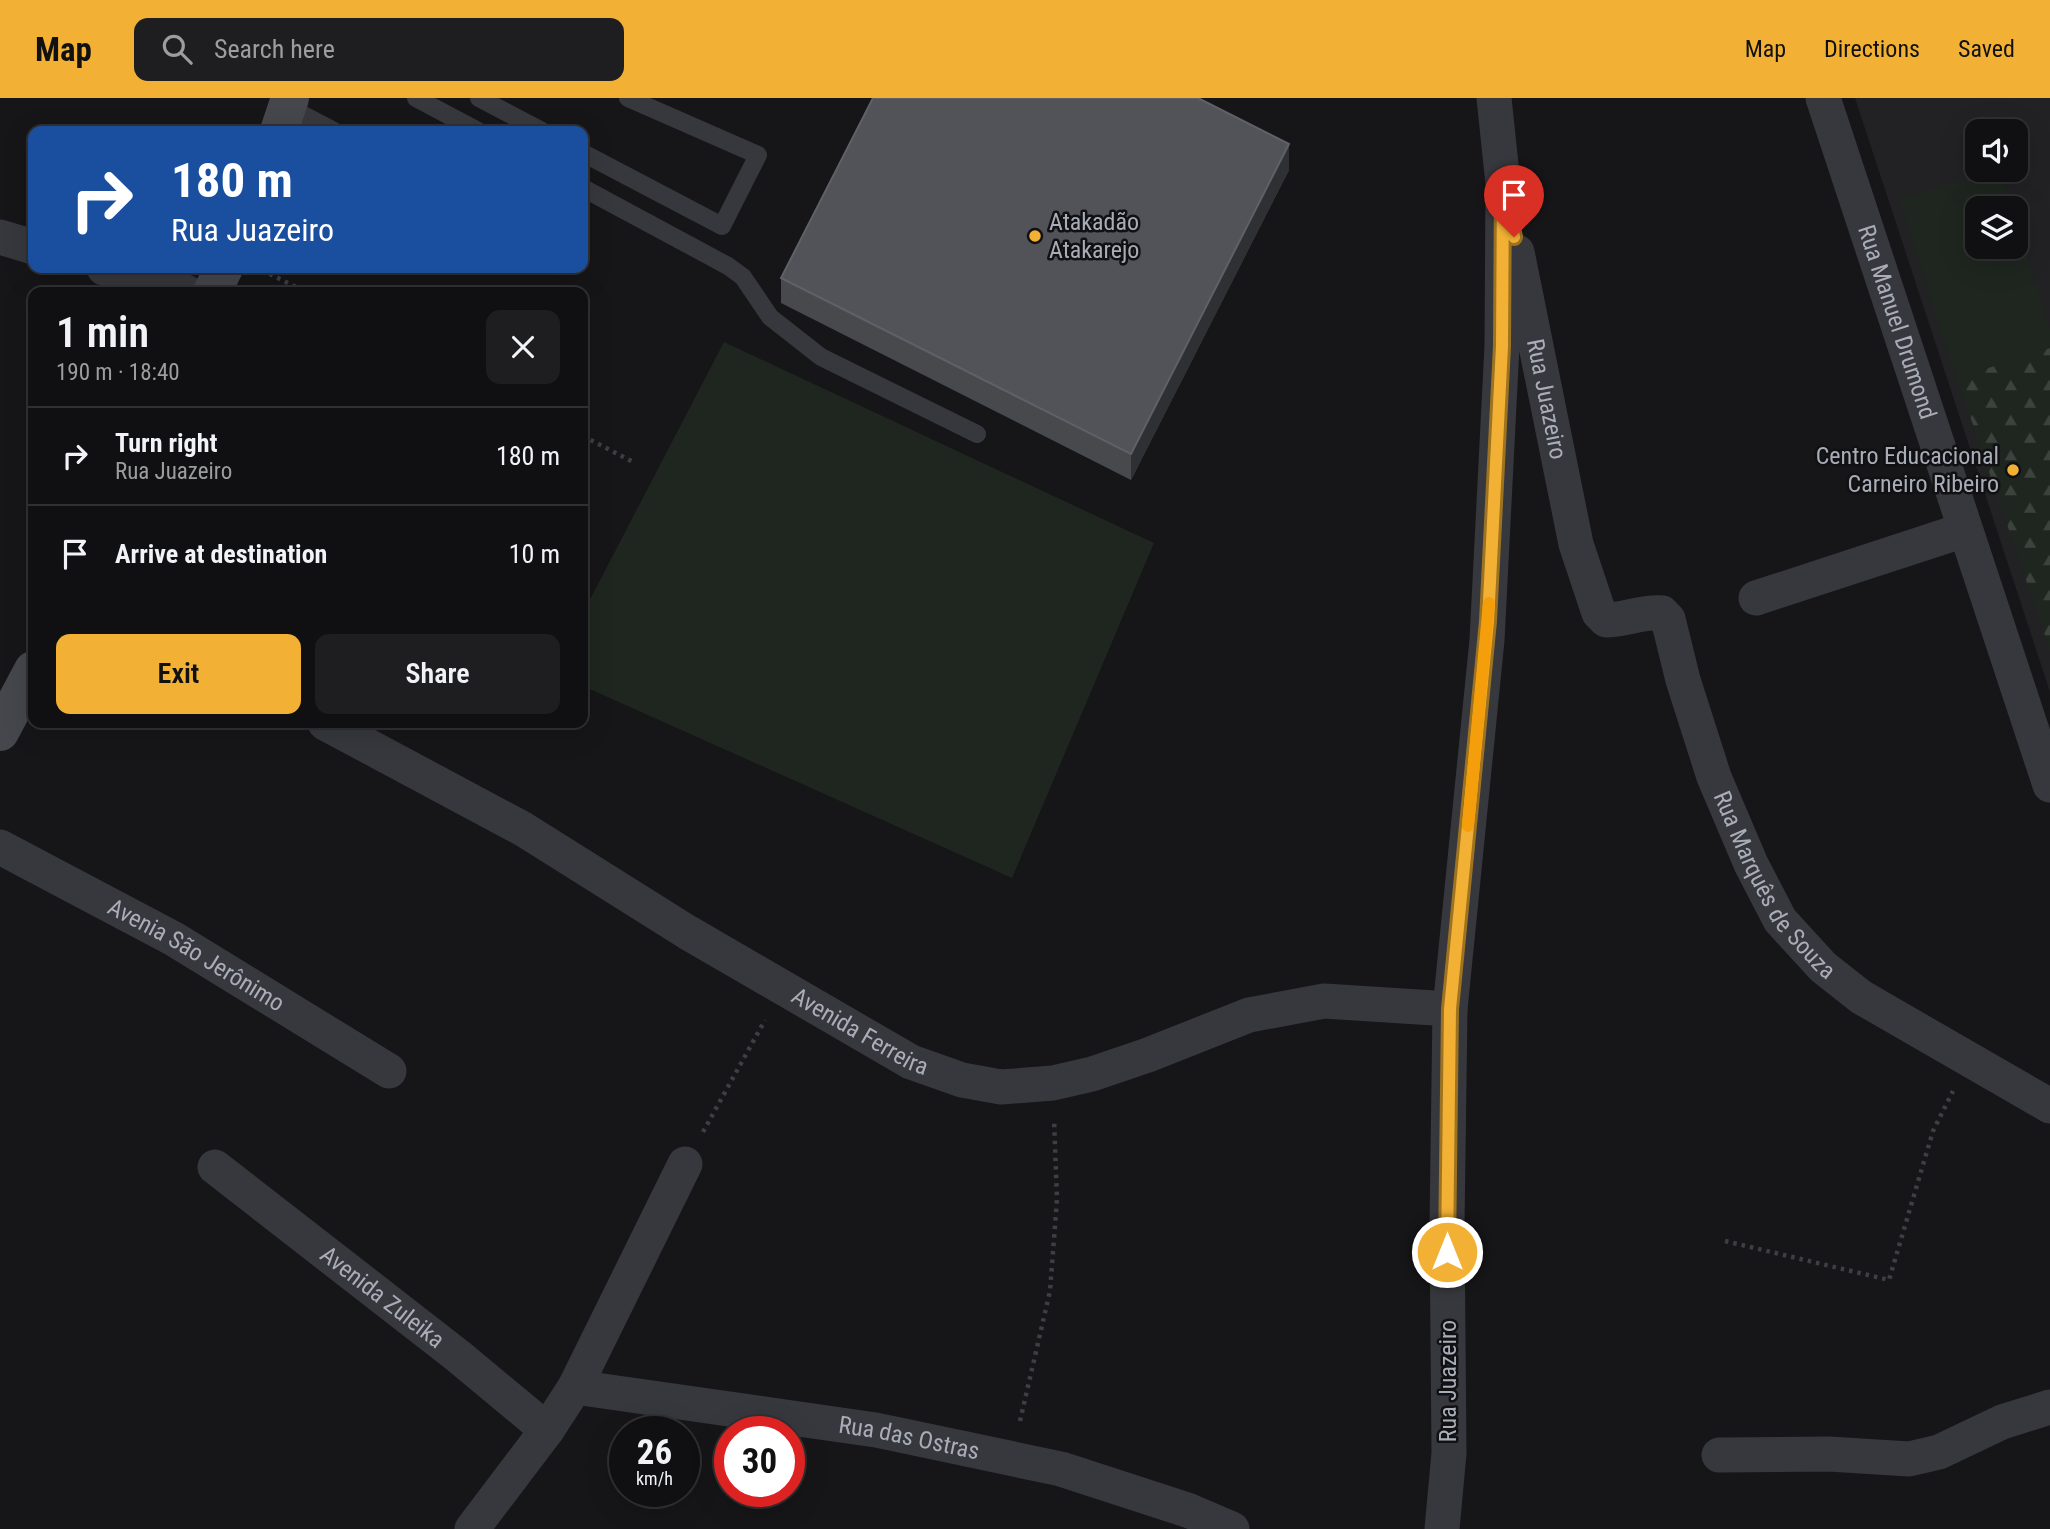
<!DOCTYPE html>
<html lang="en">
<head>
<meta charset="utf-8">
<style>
  body { margin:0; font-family:"Roboto Condensed",sans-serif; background:#1e1e20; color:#f1f3f6; height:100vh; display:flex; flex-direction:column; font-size:26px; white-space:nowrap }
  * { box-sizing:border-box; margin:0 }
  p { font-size:23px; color:#9c9d9f }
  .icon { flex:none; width:38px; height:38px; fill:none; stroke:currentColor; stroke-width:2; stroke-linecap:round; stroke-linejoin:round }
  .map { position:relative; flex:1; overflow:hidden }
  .sheet { position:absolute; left:28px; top:189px; width:560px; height:441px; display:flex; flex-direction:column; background:#101012; border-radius:14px; box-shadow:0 7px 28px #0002,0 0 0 2px #303032 }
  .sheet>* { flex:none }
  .top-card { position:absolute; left:28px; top:28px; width:560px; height:147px; border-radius:14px; box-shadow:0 7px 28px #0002,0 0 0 2px #303032; background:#1a4fa0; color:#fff; overflow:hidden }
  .controls { position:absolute; left:1965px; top:21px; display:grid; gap:14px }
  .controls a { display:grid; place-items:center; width:63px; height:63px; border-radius:14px; background:#101012; box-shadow:0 7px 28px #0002,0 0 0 2px #303032; font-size:35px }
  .speed { position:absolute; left:609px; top:1318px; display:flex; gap:14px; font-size:35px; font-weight:700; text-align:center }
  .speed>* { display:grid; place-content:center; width:91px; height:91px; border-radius:50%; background:#101012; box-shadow:0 7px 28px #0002,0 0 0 2px #303032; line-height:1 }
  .speed small { font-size:18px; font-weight:400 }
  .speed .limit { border:10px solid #d22; background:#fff; color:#111 }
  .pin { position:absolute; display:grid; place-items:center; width:60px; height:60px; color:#fff; margin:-72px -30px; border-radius:50% 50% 50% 0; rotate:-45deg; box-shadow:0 0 7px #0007 }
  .pin .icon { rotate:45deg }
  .me { position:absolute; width:77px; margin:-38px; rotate:0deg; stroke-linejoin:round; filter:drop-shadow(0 0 5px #0008) }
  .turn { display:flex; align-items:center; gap:24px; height:147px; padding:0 28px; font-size:32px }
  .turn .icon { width:91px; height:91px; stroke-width:2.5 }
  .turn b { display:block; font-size:49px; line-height:60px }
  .round { display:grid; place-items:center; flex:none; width:74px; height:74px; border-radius:14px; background:#1e1e20 }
  .overview { display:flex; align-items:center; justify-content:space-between; height:119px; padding:0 28px }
  h1 { font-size:42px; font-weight:600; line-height:52px }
  .button { display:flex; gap:14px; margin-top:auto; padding:14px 28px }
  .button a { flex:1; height:80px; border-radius:14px; background:#f2b134; color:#111; font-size:28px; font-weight:600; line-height:80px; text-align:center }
  .button a+a { background:#1e1e20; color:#f1f3f6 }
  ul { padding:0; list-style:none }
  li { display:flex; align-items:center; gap:21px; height:98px; padding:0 28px; border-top:2px solid #303032 }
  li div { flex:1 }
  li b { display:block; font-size:26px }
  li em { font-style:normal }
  header { display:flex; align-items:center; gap:42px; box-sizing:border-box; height:98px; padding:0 35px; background:#f2b134; color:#111 }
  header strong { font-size:33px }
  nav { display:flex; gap:38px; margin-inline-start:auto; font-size:24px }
  .search { width:490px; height:63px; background:#1e1e20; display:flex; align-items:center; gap:18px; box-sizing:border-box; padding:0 24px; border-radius:14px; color:#9c9d9f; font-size:26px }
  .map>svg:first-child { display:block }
</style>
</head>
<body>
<header>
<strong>Map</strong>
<div class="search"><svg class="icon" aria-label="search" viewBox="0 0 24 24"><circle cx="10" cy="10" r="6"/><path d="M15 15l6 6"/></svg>Search here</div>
<nav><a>Map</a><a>Directions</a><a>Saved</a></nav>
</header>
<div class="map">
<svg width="2050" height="1431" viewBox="0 0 2050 1431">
  <defs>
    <pattern id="forest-firs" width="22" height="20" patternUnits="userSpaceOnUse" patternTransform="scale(1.75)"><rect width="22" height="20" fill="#1e261f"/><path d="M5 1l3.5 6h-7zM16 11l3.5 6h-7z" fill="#3c433d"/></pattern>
  </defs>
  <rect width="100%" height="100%" fill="#161618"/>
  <path fill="#222225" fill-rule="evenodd" d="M1855,0H2050V594ZM1978,33H2016V72H1978ZM1978,110H2016V149H1978Z"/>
  <path fill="url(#forest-firs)" d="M2050,250V552L1957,280Z"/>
  <g fill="#1e261f">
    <path d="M1993,72H1999L2011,110H1978V149H2016V125L2050,230V250L1956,280L1899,102Z"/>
    <path d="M724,244L1154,445L1012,780L583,588V515Z"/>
  </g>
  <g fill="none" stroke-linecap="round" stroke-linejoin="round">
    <g stroke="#3d3f44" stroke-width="4.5" stroke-dasharray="3.5 5" stroke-linecap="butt">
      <path d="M262,172L306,194"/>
      <path d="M583,338L635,365"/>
      <path d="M703,1034L765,922"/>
      <path d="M1725,1143L1889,1182L1933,1033L1953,993"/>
      <path d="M1020,1323L1050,1193L1057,1101L1054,1021"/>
    </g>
    <g stroke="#37383d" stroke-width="18">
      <path d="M416,0L478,33"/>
      <path d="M479,0L542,33"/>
      <path d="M288,9L334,33"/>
      <path d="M583,55L722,128L758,57L628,0"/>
      <path d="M583,90L728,168L743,179L770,219L821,259L977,336"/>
    </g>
    <g stroke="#37383d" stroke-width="35">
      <path id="s1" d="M1823,0L2050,687"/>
      <path d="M0,139L33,149"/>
      <path id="s2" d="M1517,154L1576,446L1599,515L1606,522C1625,522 1643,513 1662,515L1668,521L1683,582L1714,679L1751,766L1780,822L1823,869L1861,899L2050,1008"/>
      <path d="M104,170L186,194"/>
      <path d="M1756,500L1964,432"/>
      <path id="s3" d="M325,625L523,731L687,834L911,964L962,982L1001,989L1053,985L1092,976L1148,957L1249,917L1324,903L1450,911"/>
      <path id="s4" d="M0,749L174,841L389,973"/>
      <path id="s5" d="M215,1069L458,1258L547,1332"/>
      <path id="s6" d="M575,1289L876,1332L1061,1371L1190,1413L1232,1431"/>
      <path d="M1719,1357L1829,1356L1909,1361L1939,1354L2002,1324L2050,1309"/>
      <path d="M472,1431L547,1332L575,1289L685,1066"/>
      <path d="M1442,1431L1449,1355L1447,1127L1450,911L1487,542L1502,248L1503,86L1494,0"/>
    </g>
    <g stroke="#45474d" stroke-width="38">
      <path d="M279,33L290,0"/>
      <path d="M212,194L224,170"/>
      <path d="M0,634L33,572"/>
    </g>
  </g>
  <path fill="#47494d" d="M1289,72L1131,382L781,205V180Z"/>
  <path fill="#2f3033" d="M1289,46V72L1131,382V356Z"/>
  <path fill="#525359" stroke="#5f6168" stroke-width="2" d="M873,0H1198L1289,46L1131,356L781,180Z"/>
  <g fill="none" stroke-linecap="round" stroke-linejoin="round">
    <defs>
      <path id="route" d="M1447,1154L1450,911L1488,523L1502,248L1503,86L1514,139"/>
    </defs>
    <use href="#route" stroke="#9d7322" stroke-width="18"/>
    <use href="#route" stroke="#f2b134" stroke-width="12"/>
    <path stroke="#f59e0b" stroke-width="12" d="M1468,728L1489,505"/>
  </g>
  <g fill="#f2b134" stroke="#111113" stroke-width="2.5">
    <circle cx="1035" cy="138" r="7"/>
    <circle cx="2013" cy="372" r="7"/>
  </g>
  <g text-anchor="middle" stroke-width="5" stroke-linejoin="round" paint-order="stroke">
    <g font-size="24" fill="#a8adb8" stroke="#111113" text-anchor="start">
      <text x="1049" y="132">Atakadão<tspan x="1049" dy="28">Atakarejo</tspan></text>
      <text x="1999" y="366" text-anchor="end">Centro Educacional<tspan x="1999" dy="28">Carneiro Ribeiro</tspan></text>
    </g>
    <g font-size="24" fill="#a8adb8" stroke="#111113">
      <text dy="8" stroke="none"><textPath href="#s1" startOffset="236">Rua Manuel Drumond</textPath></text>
      <text dy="8" stroke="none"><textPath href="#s2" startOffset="150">Rua Juazeiro</textPath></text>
      <text dy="8" stroke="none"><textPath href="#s2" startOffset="735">Rua Marquês de Souza</textPath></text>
      <text dy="8" stroke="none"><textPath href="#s4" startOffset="224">Avenia São Jerônimo</textPath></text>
      <text dy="8" stroke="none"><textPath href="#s3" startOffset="618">Avenida Ferreira</textPath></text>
      <text dy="8" stroke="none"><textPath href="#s5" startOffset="212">Avenida Zuleika</textPath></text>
      <text transform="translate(1448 1283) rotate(-90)" y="8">Rua Juazeiro</text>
      <text dy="8" stroke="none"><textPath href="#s6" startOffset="338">Rua das Ostras</textPath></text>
    </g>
  </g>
</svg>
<div class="controls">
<a><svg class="icon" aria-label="sound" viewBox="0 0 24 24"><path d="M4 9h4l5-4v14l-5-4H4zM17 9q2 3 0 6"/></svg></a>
<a><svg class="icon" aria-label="layers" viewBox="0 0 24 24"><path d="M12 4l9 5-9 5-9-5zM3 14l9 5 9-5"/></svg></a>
</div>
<div class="speed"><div>26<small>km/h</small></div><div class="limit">30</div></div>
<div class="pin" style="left:1514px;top:139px;background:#d93025"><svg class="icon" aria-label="arrive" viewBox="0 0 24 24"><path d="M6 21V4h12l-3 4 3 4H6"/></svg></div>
<svg class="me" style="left:1447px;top:1154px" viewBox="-20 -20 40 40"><circle r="17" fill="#f2b134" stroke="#fff" stroke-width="3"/><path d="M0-11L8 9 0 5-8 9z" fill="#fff"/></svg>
<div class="top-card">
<div class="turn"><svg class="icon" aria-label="right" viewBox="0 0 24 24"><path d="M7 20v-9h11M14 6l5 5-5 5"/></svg><div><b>180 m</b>Rua Juazeiro</div></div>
</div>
<section class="sheet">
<div class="overview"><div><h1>1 min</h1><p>190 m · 18:40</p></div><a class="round"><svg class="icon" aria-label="close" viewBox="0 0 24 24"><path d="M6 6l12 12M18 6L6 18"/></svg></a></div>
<ul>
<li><svg class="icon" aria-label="right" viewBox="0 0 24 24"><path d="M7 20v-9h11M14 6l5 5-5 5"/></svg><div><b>Turn right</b><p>Rua Juazeiro</p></div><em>180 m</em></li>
<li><svg class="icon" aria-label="arrive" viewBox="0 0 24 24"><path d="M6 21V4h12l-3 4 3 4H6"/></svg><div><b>Arrive at destination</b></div><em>10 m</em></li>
</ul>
<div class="button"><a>Exit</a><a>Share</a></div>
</section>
</div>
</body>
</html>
